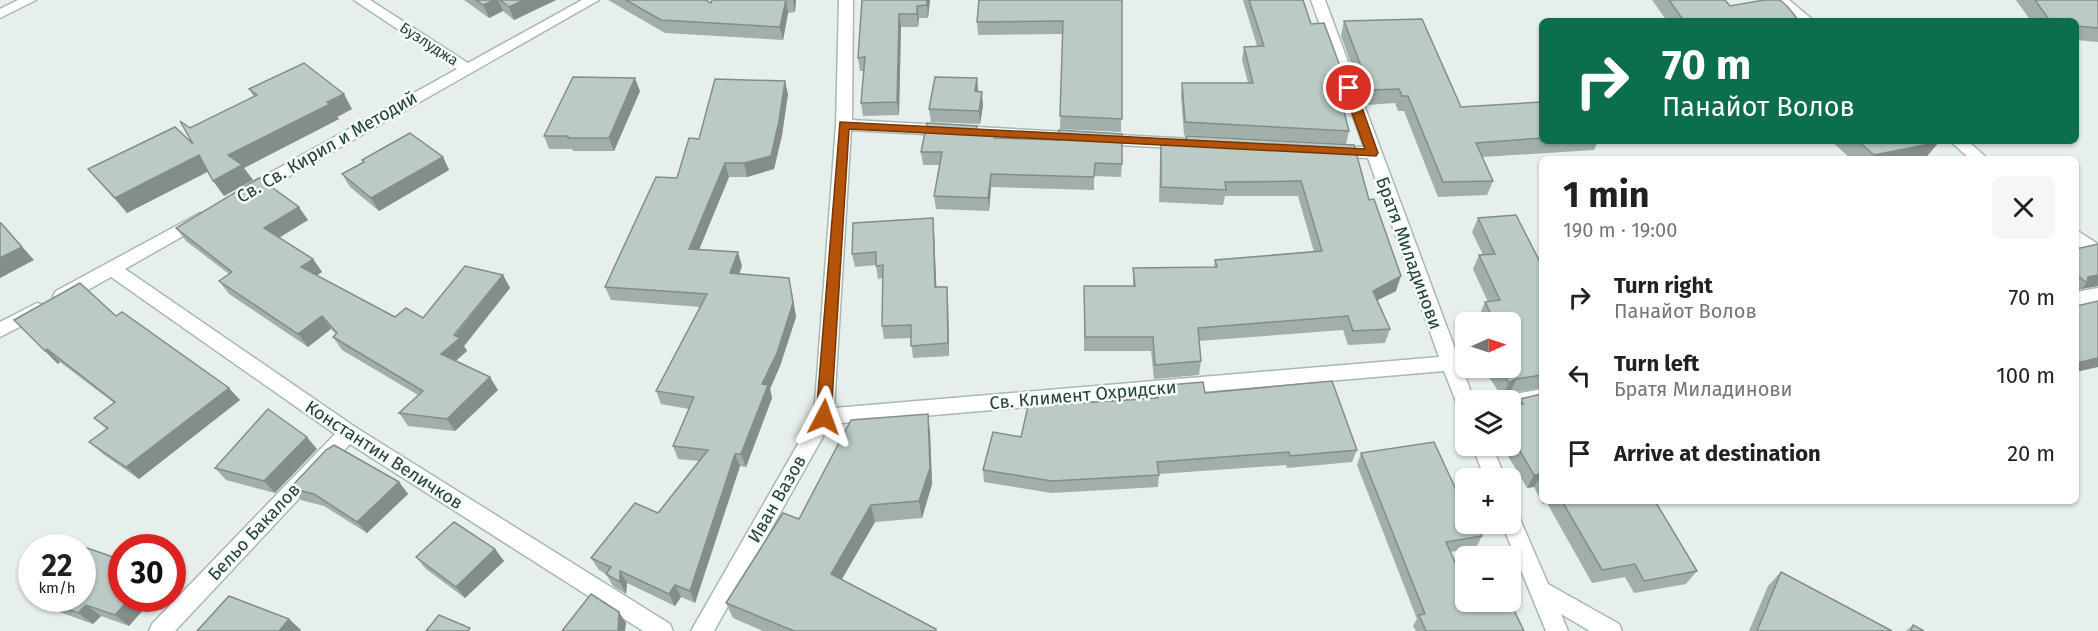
<!DOCTYPE html>
<html lang="en">
<head>
<meta charset="utf-8">
<style>
  body { margin:0; font-family:"Fira Sans",sans-serif; background:#f6f6f6; color:#202124; height:100vh; display:flex; flex-direction:column; font-size:22px; white-space:nowrap }
  * { box-sizing:border-box; margin:0 }
  p { font-size:20px; color:#757577 }
  .icon { flex:none; width:33px; height:33px; fill:none; stroke:currentColor; stroke-width:2; stroke-linecap:round; stroke-linejoin:round }
  .map { position:relative; flex:1; overflow:hidden }
  .sheet { position:absolute; left:1539px; top:156px; width:540px; height:348px; display:flex; flex-direction:column; background:#fff; border-radius:9px; box-shadow:0 2px 4px #0004 }
  .sheet>* { flex:none }
  .hud { position:absolute; left:1539px; top:18px; width:540px; height:126px; border-radius:9px; box-shadow:0 2px 4px #0004; background:#0b6e4f; color:#fff; overflow:hidden }
  .needle { width:39px; rotate:87deg }
  .controls { position:absolute; left:1455px; top:312px; display:grid; gap:12px }
  .controls a { display:grid; place-items:center; width:66px; height:66px; border-radius:9px; background:#fff; box-shadow:0 2px 4px #0004; font-size:30px }
  .speed { position:absolute; left:18px; top:534px; display:flex; gap:12px; font-size:30px; font-weight:700; text-align:center }
  .speed>* { display:grid; place-content:center; width:78px; height:78px; border-radius:50%; background:#fff; box-shadow:0 2px 4px #0004; line-height:1 }
  .speed small { font-size:15px; font-weight:400 }
  .speed .limit { border:9px solid #d22; background:#fff; color:#111 }
  .pin { position:absolute; display:grid; place-items:center; width:51px; height:51px; color:#fff; margin:-26px; border:3px solid #fff; border-radius:50%; box-shadow:0 2px 6px #0007 }
  .me { position:absolute; width:66px; margin:-33px; rotate:4deg; stroke-linejoin:round; filter:drop-shadow(0 0 4px #0008) }
  .turn { display:flex; align-items:center; gap:21px; height:126px; padding:0 24px; font-size:27px }
  .turn .icon { width:78px; height:78px; stroke-width:2.5 }
  .turn b { display:block; font-size:42px; line-height:51px }
  .round { display:grid; place-items:center; flex:none; width:63px; height:63px; border-radius:9px; background:#f6f6f6 }
  .headline { display:flex; align-items:center; justify-content:space-between; height:102px; padding:0 24px }
  h1 { font-size:36px; font-weight:700; line-height:45px }
  ul { padding:0; list-style:none }
  li { display:flex; align-items:center; gap:18px; height:78px; padding:0 24px }
  li div { flex:1 }
  li b { display:block; font-size:22px }
  li em { font-style:normal }
  .map>svg:first-child { display:block }
</style>
</head>
<body>
<div class="map">
<svg width="2098" height="631" viewBox="0 0 2098 631">
  <rect width="100%" height="100%" fill="#e6efeb"/>
  <g fill="none" stroke-linecap="round" stroke-linejoin="round">
    <defs>
      <g id="minor">
        <path d="M18,0H36L0,18V9Z"/>
        <path d="M354,0H370L468,63L582,0H599L251,198H239L237,194L239,190L457,69Z"/>
        <path d="M839,0H853L852,120L1210,140L1218,145L1210,150L851,130L834,408L1439,357L1368,158L1331,156L1325,155L1323,151L1325,147H1364L1311,0H1325L1474,400H1466V412L1459,409L1444,371L830,424L714,631H691L814,416L836,125Z"/>
        <path d="M1774,0H1789L1814,21H1798Z"/>
        <path d="M1950,141H1968L1988,159H1970Z"/>
        <path d="M200,213L206,215L208,219L206,223L125,269L355,427L670,624L673,631H643L350,444L175,631H149L152,624L335,434L111,277L68,301L62,303L56,301L53,296L56,291Z"/>
        <path d="M2076,230L2098,244V259L2076,245Z"/>
        <path d="M2098,288V302L2076,306V292Z"/>
        <path d="M37,303L43,305L46,310L43,315L0,337V322Z"/>
        <path d="M1542,389V405L1510,411V400H1502L1510,395Z"/>
        <path d="M1472,446H1492L1505,478H1485Z"/>
        <path d="M1510,509L1517,512L1548,584L1619,624L1622,631H1590L1561,614L1568,631H1546L1502,524H1510Z"/>
      </g>
    </defs>
    <use href="#minor" stroke="#a8b8b2" stroke-width="3"/>
    <use href="#minor" fill="#fff" fill-rule="evenodd"/>
  </g>
  <g fill="#a1aea9">
    <path d="M464,0H556L514,20L503,11L489,18Z"/>
    <path d="M608,0H706L711,3L712,0H796L795,12L788,13L783,40L665,33Z"/>
    <path d="M862,0H930L928,18H919L918,27H901L899,115L863,116L861,103L864,71H860L858,58Z"/>
    <path d="M1122,0L1121,132L1060,129L1063,34L978,35L977,22Z"/>
    <path d="M1243,0H1303L1311,24L1350,93L1347,106H1343L1349,131L1346,144L1184,135L1181,96L1182,83H1248L1242,60L1244,47L1257,46Z"/>
    <path d="M1652,0H1725L1730,6L1799,21H1667Z"/>
    <path d="M2016,0H2098V42L2076,40V21H2031Z"/>
    <path d="M1344,21L1461,107L1542,102V141H1598L1594,150L1482,157L1493,181L1487,195L1438,197L1404,111H1398L1395,103L1366,105L1341,36Z"/>
    <path d="M977,78L978,91L983,105L980,124L931,122L929,109Z"/>
    <path d="M249,89L352,109L337,117L339,119L244,168L253,180L224,196L208,172L127,213L88,169L193,144L190,128L254,97Z"/>
    <path d="M640,91L614,151H573L572,149H549L544,136Z"/>
    <path d="M788,94L782,135L774,169L747,177H729L699,249L742,266L739,274L792,292L796,317L780,366L770,389L772,398L746,467L740,466L695,603L681,597L675,606L627,583L626,594L613,586L606,574L599,570L591,558L658,513L699,461L678,459L673,446L689,409L661,404L656,391L700,307L611,300L605,287L677,178L699,139Z"/>
    <path d="M977,126V131H996V139L1122,164L1121,177L1094,176V190L991,187L989,211L936,209L934,196L940,165H923L921,152Z"/>
    <path d="M1186,136L1369,200L1396,291L1377,300L1390,329L1385,343L1348,345L1343,330L1199,341L1201,361L1199,375L1154,379L1151,351H1084V286H1133V268L1214,267L1215,260L1314,252L1298,196H1225L1223,205L1159,202L1160,157L1161,143L1185,144Z"/>
    <path d="M1831,141H1938L1939,142L1927,156L1915,159H1851Z"/>
    <path d="M443,157L449,170L379,211L350,187L342,174L363,162L362,160Z"/>
    <path d="M1478,218L1542,266V388L1510,393L1502,397L1483,368H1510V322H1482L1479,316L1485,302H1488L1473,269L1479,255H1483L1472,232Z"/>
    <path d="M308,220L279,238L313,259L322,272L316,275L395,317L423,318L503,275L510,288L464,346L467,351L455,361L498,390L455,431L408,426L399,413L418,395L342,350L333,337L336,334L331,329L308,347L229,294L219,281L229,274L186,241L176,228Z"/>
    <path d="M934,231L936,287L948,300L949,356L913,358L911,338L884,339L882,326L883,278L878,279L876,265L855,267L852,254Z"/>
    <path d="M2098,244V286L2081,289L2076,294V249Z"/>
    <path d="M116,316L240,400L139,479L103,454L89,442L106,429L94,418L114,403L60,362L58,364L45,351Z"/>
    <path d="M1157,386L1205,393L1357,450L1352,462L1287,468L1286,465L1159,474L1158,487L1052,493L984,482L983,470L1021,437L1047,405L1155,398Z"/>
    <path d="M1542,394V501H1655L1697,571L1686,584L1634,593L1625,577L1592,583L1547,503L1543,504L1534,487L1527,488L1502,446H1510V406L1517,405L1520,399Z"/>
    <path d="M930,431L932,484L922,518L875,522L842,579L936,631H763L733,618L726,603L799,519Z"/>
    <path d="M317,449L275,493L226,480L215,468Z"/>
    <path d="M1361,453L1458,494L1482,536L1476,548L1450,552L1473,605L1524,631H1416L1413,626L1417,619L1357,465Z"/>
    <path d="M399,482L408,494L367,533L324,506L301,500L290,488Z"/>
    <path d="M82,548L129,626L101,616L93,624L51,609L36,598Z"/>
    <path d="M495,549L504,561L465,598L426,569L416,557Z"/>
    <path d="M1781,572L1892,631H1749L1768,586Z"/>
    <path d="M1913,625L1924,631H1906Z"/>
  </g>
  <g fill="#838d89">
    <path d="M495,0H498L503,11L489,18L483,5Z"/>
    <path d="M524,0H556L514,20L509,7Z"/>
    <path d="M786,0L788,13L783,40L780,27Z"/>
    <path d="M793,0H796L795,12Z"/>
    <path d="M927,0H930L928,18L927,5Z"/>
    <path d="M917,6L919,18L918,27L917,14Z"/>
    <path d="M899,14L901,27L899,115L897,102Z"/>
    <path d="M635,78L640,91L614,151L609,138Z"/>
    <path d="M977,78L978,91H975Z"/>
    <path d="M785,81L788,94L782,135L774,169L747,177L744,163Z"/>
    <path d="M982,92L983,105L980,124L979,111Z"/>
    <path d="M344,94L352,109L337,117L339,119L244,168L253,180L224,196L213,181L228,155Z"/>
    <path d="M1939,142L1927,156L1915,159H1872L1874,155Z"/>
    <path d="M199,155L210,170L127,213L115,198Z"/>
    <path d="M443,157L449,170L379,211L371,198Z"/>
    <path d="M725,163L729,177L694,262L689,249Z"/>
    <path d="M991,174V187L989,211L988,198Z"/>
    <path d="M299,207L308,220L273,241L264,228Z"/>
    <path d="M933,218L934,231L937,300L935,287Z"/>
    <path d="M1,223L34,260L0,278V258Z"/>
    <path d="M738,252L742,266L734,287L730,273Z"/>
    <path d="M313,259L322,272L310,280L301,267Z"/>
    <path d="M503,275L510,288L464,346L467,351L449,367L441,354Z"/>
    <path d="M2098,275V286L2081,289L2087,283L2088,277Z"/>
    <path d="M1401,276L1396,291L1368,305L1373,291Z"/>
    <path d="M789,278L796,317L780,366L770,389L772,398L746,467L741,454L762,384Z"/>
    <path d="M947,287L948,300L949,356L948,343Z"/>
    <path d="M322,316L331,329L308,347L298,334Z"/>
    <path d="M47,349L60,362L58,364L45,351Z"/>
    <path d="M2098,358V367L2076,372V363Z"/>
    <path d="M490,377L498,390L455,431L447,419Z"/>
    <path d="M1516,379L1510,393L1502,397L1509,383Z"/>
    <path d="M229,388L240,400L139,479L126,467Z"/>
    <path d="M928,414L930,431L932,484L922,518L919,501Z"/>
    <path d="M307,437L317,449L275,493L264,481Z"/>
    <path d="M735,454L740,466L695,603L690,591Z"/>
    <path d="M1542,474L1534,487L1527,488L1534,475Z"/>
    <path d="M399,482L408,494L367,533L357,522Z"/>
    <path d="M871,505L875,522L836,589L831,574Z"/>
    <path d="M495,549L504,561L465,598L456,587Z"/>
    <path d="M620,571L627,583L626,594L620,582Z"/>
    <path d="M675,585L681,597L675,606L669,594Z"/>
    <path d="M130,598H154L129,626L115,615Z"/>
    <path d="M86,605L101,616L93,624L78,613Z"/>
    <path d="M619,612L626,623L625,631H618Z"/>
    <path d="M289,619L301,630L300,631H279Z"/>
  </g>
  <g fill="#bbcac4" stroke="#838d89" stroke-width="1.5">
    <path d="M476,0H495L483,5Z"/>
    <path d="M500,0H524L509,7Z"/>
    <path d="M626,0H706L711,3L712,0H786L780,27L661,20Z"/>
    <path d="M862,0H927V5L917,6V14H899L897,102L861,103L865,57L858,58Z"/>
    <path d="M979,0H1122V119L1060,116L1063,21L977,22Z"/>
    <path d="M1249,0H1303L1311,24L1324,23L1350,93H1339L1349,131L1185,122L1182,83H1253L1244,47L1264,46Z"/>
    <path d="M1669,0H1725L1730,6L1764,0H1780L1788,7L1799,21H1684Z"/>
    <path d="M2035,0H2098V28L2076,26V21H2050Z"/>
    <path d="M1422,19L1461,107L1542,102V138L1476,143L1493,181L1443,182L1408,96H1402L1399,89L1370,90L1344,21Z"/>
    <path d="M1944,19L1946,21H1913Z"/>
    <path d="M304,63L344,94L327,102L330,104L228,155L242,165L213,181L199,155L115,198L88,169L175,127L193,144L180,121L190,128L257,95L249,89Z"/>
    <path d="M573,77L635,78L609,138H568V136H544Z"/>
    <path d="M935,77L977,78L975,91L982,92L979,111L929,109Z"/>
    <path d="M715,79L785,81L779,121L771,156L744,163H725L689,249L738,252L730,273L789,278L793,303L777,353L762,384L768,385L741,454H735L690,591L675,585L669,594L620,571V582L606,574L611,567L591,558L635,503L658,513L708,450L673,446L694,397L656,391L707,294L605,287L656,177L677,178L689,138L699,139Z"/>
    <path d="M927,123L977,126L976,131H996L995,138L1059,140V130L1122,134V164L1095,163L1094,177L991,174L988,198L934,196L942,152H921Z"/>
    <path d="M410,133L443,157L371,198L342,174L364,162L362,160Z"/>
    <path d="M1186,136L1354,145L1369,200L1374,199L1401,276L1373,291L1390,329L1353,331L1348,316L1198,328L1201,361L1155,365L1153,337H1085L1084,286H1135L1133,268L1217,267L1215,260L1322,251L1301,181L1225,182L1226,190L1161,187V143L1187,144Z"/>
    <path d="M1858,141H1938L1939,142L1874,155Z"/>
    <path d="M259,178L299,207L264,228L313,259L301,267L395,317L406,308L423,318L465,266L503,275L454,335L460,338L441,354L490,377L447,419L399,413L423,391L333,337L337,333L322,316L298,334L219,281L232,272L176,228Z"/>
    <path d="M1516,215L1542,266V375L1516,379L1509,383L1499,368H1510V322H1495L1485,302L1500,300L1479,255L1495,254L1478,218Z"/>
    <path d="M933,218L935,287H947L948,343L911,346V325L882,326L883,265L876,266V252L852,254L853,223Z"/>
    <path d="M0,223H1L22,247L0,258Z"/>
    <path d="M2098,244V275L2088,277L2087,283L2076,274V249Z"/>
    <path d="M80,283L116,316L122,312L229,388L126,467L89,442L108,428L94,418L115,402L47,349L45,351L14,320Z"/>
    <path d="M2098,301V358L2076,363V306Z"/>
    <path d="M1332,381L1357,450L1290,456L1289,452L1157,462L1159,475L1052,481L983,470L993,432L1021,437L1029,402L1047,405L1158,398L1157,386L1203,382L1205,393Z"/>
    <path d="M1542,394V474L1534,475L1510,434V406L1523,404L1520,399Z"/>
    <path d="M268,409L307,437L264,481L215,468Z"/>
    <path d="M928,414L930,468L919,501L871,505L831,574L936,629V631H794L726,603L783,513L799,519L851,420Z"/>
    <path d="M1434,442L1458,494H1463L1466,499V524H1476L1482,536L1446,542L1466,587V602H1472L1473,605L1493,602H1510L1524,631H1426L1419,615L1425,614L1361,453Z"/>
    <path d="M334,445L399,482L357,522L314,494L290,488L326,450Z"/>
    <path d="M1562,501H1655L1697,571L1644,581L1635,564L1602,570Z"/>
    <path d="M454,522L495,549L456,587L416,557Z"/>
    <path d="M84,547L122,560V598H130L115,615L86,605L78,613L37,598H82V548Z"/>
    <path d="M1781,572L1892,631H1757Z"/>
    <path d="M591,594L619,612L618,631H562Z"/>
    <path d="M229,596L289,619L279,631H197Z"/>
    <path d="M439,615L470,628L468,631H426Z"/>
    <path d="M1913,625L1924,631H1911Z"/>
  </g>
  <path fill="#b45309" stroke="#753606" stroke-width="1.5" d="M1349,84L1355,88L1378,153L1376,156L849,129L831,417L829,421H818L816,417L840,122L1365,149L1343,88Z"/>
  <g text-anchor="middle" stroke-width="5" stroke-linejoin="round" paint-order="stroke">
    <g font-size="15" fill="#24423a" stroke="#f7fbf9">
      <text transform="translate(429 44) rotate(33)" y="5">Бузлуджа</text>
    </g>
    <g font-size="18" fill="#24423a" stroke="#f7fbf9">
      <text transform="translate(327 147) rotate(-30)" y="6">Св. Св. Кирил и Методий</text>
      <text transform="translate(1409 253) rotate(70)" y="6">Братя Миладинови</text>
      <text transform="translate(1083 395) rotate(-5)" y="6">Св. Климент Охридски</text>
      <text transform="translate(384 455) rotate(33)" y="6">Константин Величков</text>
      <text transform="translate(777 499) rotate(-60)" y="6">Иван Вазов</text>
      <text transform="translate(254 532) rotate(-47)" y="6">Бельо Бакалов</text>
    </g>
  </g>
</svg>
<div class="controls">
<a><svg class="needle" viewBox="-14 -14 28 28"><path d="M0-13l5 13h-10z" fill="#e53935"/><path d="M0 13l5-13h-10z" fill="#757577"/></svg></a>
<a><svg class="icon" aria-label="layers" viewBox="0 0 24 24"><path d="M12 4l9 5-9 5-9-5zM3 14l9 5 9-5"/></svg></a>
<a>+</a>
<a>−</a>
</div>
<div class="speed"><div>22<small>km/h</small></div><div class="limit">30</div></div>
<div class="pin" style="left:1349px;top:88px;background:#d93025"><svg class="icon" aria-label="arrive" viewBox="0 0 24 24"><path d="M6 21V4h12l-3 4 3 4H6"/></svg></div>
<svg class="me" style="left:824px;top:417px" viewBox="-20 -20 40 40"><path d="M0-17L14 15 0 8-14 15z" fill="#b45309" stroke="#fff" stroke-width="4"/></svg>
<div class="hud">
<div class="turn"><svg class="icon" aria-label="right" viewBox="0 0 24 24"><path d="M7 20v-9h11M14 6l5 5-5 5"/></svg><div><b>70 m</b>Панайот Волов</div></div>
</div>
<section class="sheet">
<div class="headline"><div><h1>1 min</h1><p>190 m · 19:00</p></div><a class="round"><svg class="icon" aria-label="close" viewBox="0 0 24 24"><path d="M6 6l12 12M18 6L6 18"/></svg></a></div>
<ul>
<li><svg class="icon" aria-label="right" viewBox="0 0 24 24"><path d="M7 20v-9h11M14 6l5 5-5 5"/></svg><div><b>Turn right</b><p>Панайот Волов</p></div><em>70 m</em></li>
<li><svg class="icon" aria-label="left" viewBox="0 0 24 24"><path d="M17 20v-9H6M10 6l-5 5 5 5"/></svg><div><b>Turn left</b><p>Братя Миладинови</p></div><em>100 m</em></li>
<li><svg class="icon" aria-label="arrive" viewBox="0 0 24 24"><path d="M6 21V4h12l-3 4 3 4H6"/></svg><div><b>Arrive at destination</b></div><em>20 m</em></li>
</ul>
</section>
</div>
</body>
</html>
